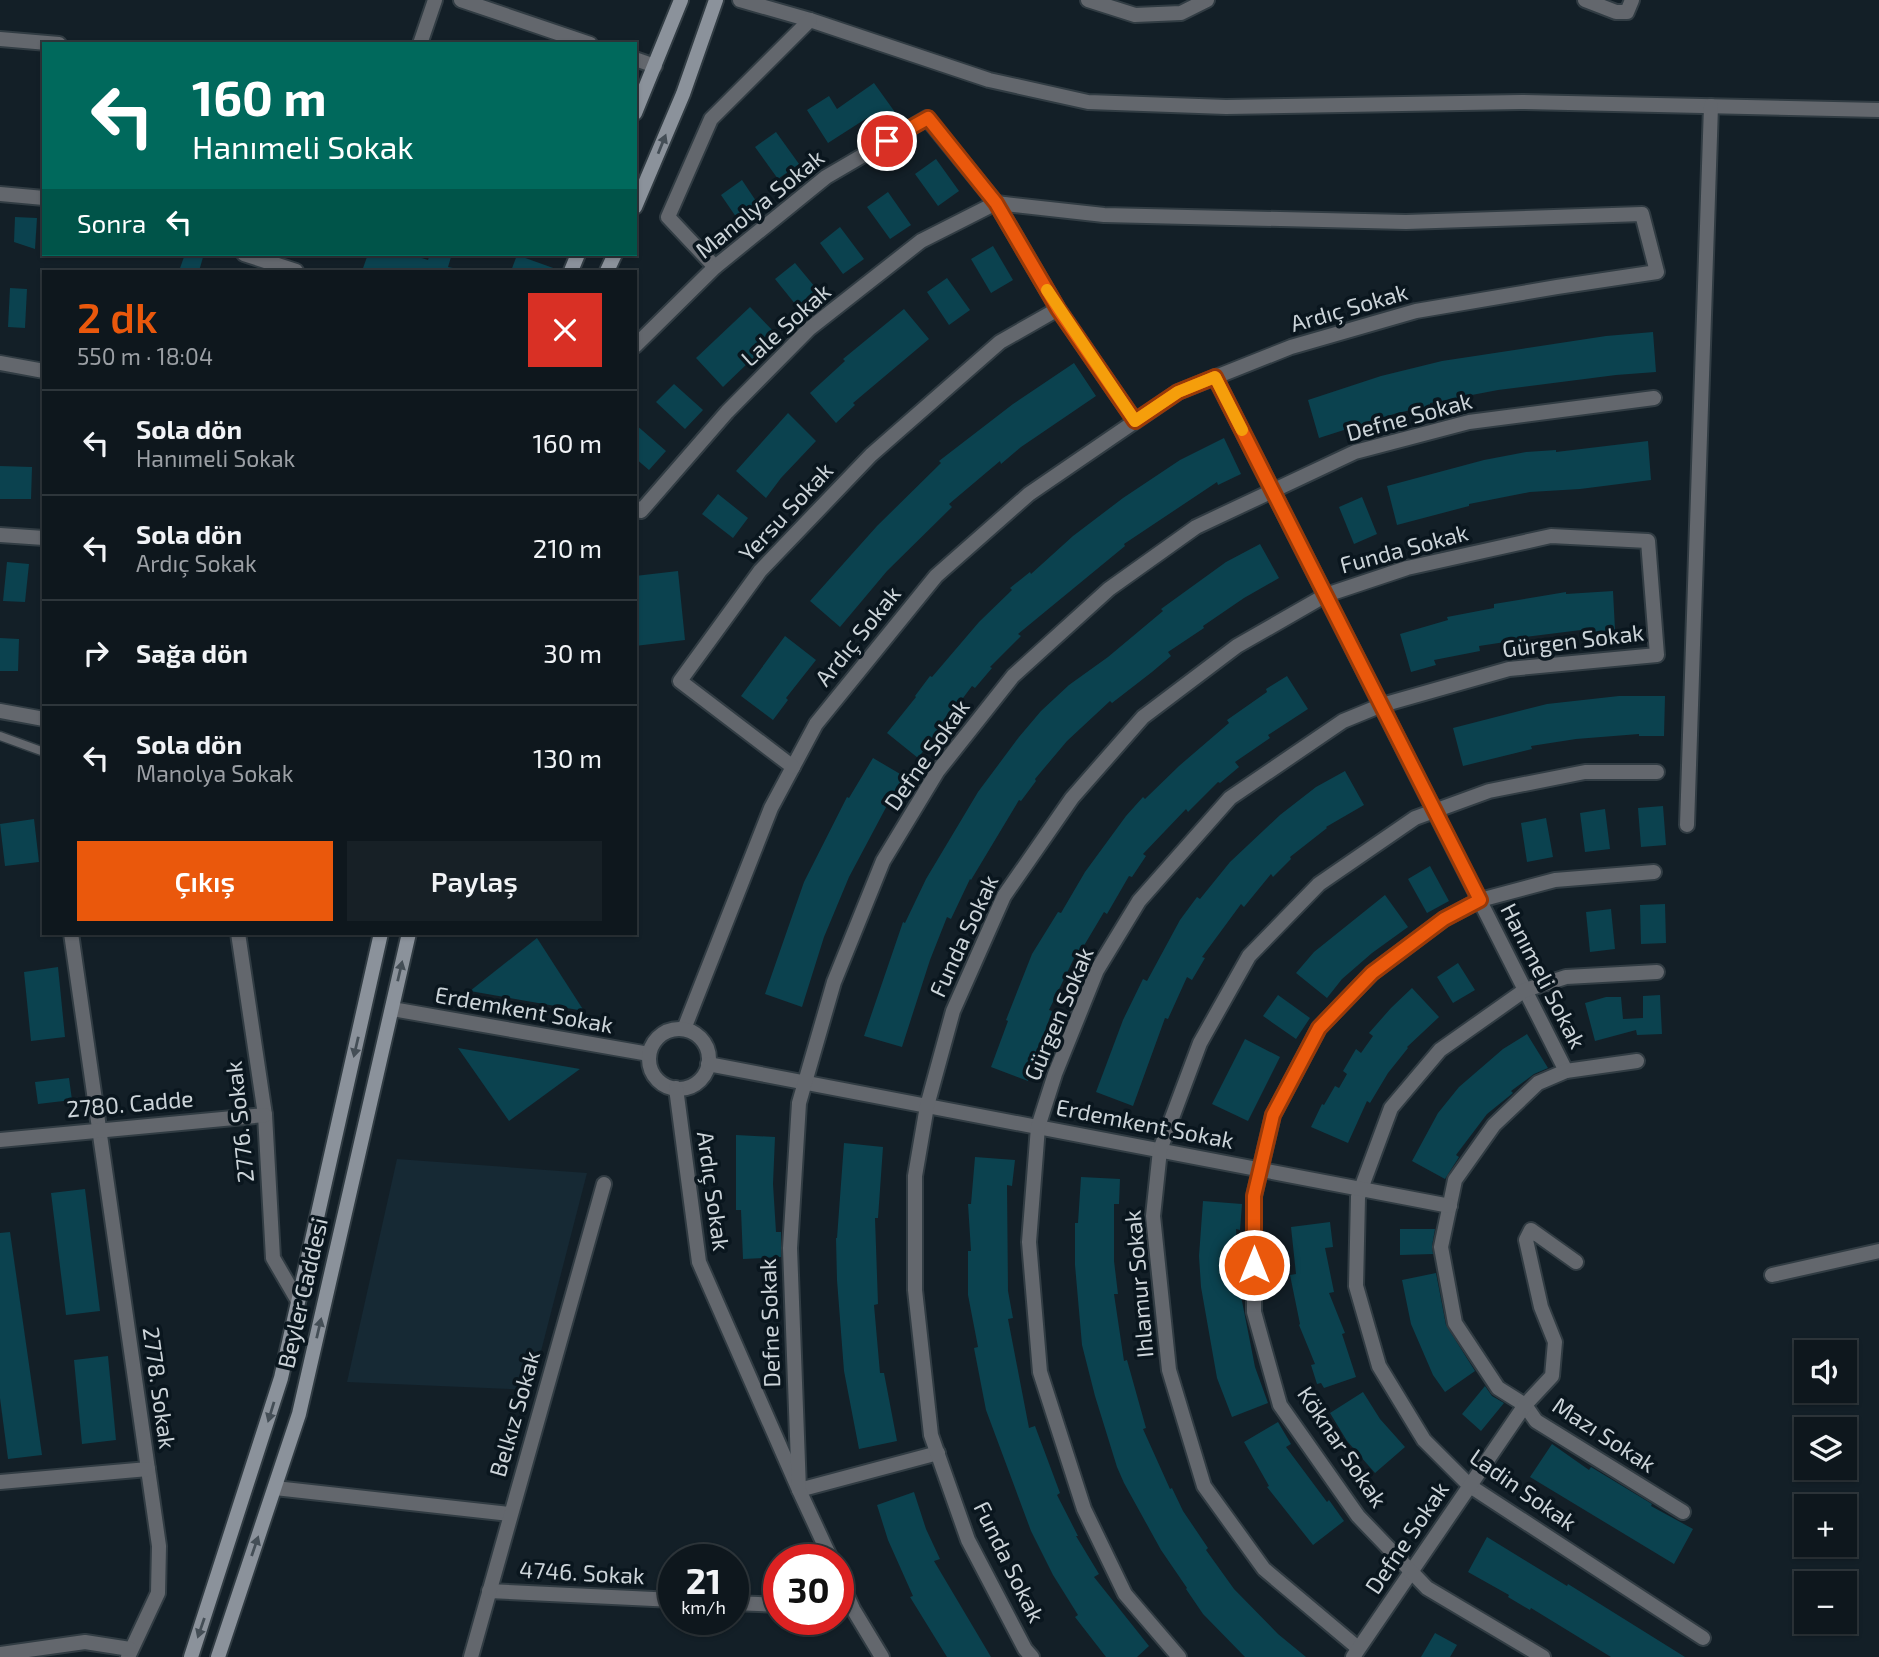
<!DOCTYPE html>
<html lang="tr">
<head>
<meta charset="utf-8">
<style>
  body { margin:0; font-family:"Exo 2",sans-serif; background:#172026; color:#f1f3f6; height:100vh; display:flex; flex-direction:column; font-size:26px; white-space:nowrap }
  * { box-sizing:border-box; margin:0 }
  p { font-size:23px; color:#9b9fa4 }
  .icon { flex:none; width:38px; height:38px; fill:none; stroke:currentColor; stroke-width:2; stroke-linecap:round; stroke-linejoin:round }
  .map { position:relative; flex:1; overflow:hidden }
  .panel { position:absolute; left:42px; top:270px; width:595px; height:665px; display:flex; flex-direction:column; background:#0e171d; border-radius:0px; box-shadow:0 2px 5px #0004,0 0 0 2px #2e363b }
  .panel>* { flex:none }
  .guide { position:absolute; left:42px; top:42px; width:595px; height:214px; border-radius:0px; box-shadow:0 2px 5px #0004,0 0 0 2px #2e363b; background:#00695c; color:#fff; overflow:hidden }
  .tools { position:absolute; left:1794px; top:1340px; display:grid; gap:14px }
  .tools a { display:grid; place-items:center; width:63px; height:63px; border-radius:0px; background:#0e171d; box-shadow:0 2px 5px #0004,0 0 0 2px #2e363b; font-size:35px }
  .speed { position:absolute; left:658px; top:1544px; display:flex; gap:14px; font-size:35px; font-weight:700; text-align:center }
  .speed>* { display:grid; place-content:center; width:91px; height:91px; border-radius:50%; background:#0e171d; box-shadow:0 2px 5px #0004,0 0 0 2px #2e363b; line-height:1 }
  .speed small { font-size:18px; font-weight:400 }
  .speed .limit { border:10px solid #d22; background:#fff; color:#111 }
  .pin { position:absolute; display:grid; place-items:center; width:60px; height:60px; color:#fff; margin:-30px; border:4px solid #fff; border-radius:50%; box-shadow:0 2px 7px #0007 }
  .me { position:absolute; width:77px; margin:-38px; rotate:0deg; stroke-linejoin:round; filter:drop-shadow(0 0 5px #0008) }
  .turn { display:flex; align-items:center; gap:24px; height:147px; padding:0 35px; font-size:32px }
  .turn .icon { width:91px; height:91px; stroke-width:2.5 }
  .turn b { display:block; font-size:49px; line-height:60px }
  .then { display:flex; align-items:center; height:66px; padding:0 35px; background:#0003; gap:14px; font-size:26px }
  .round { display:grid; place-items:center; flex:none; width:74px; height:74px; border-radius:0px; background:#172026 }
  .headline { display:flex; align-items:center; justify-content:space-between; height:119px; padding:0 35px }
  h1 { font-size:42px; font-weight:600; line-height:52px; color:#ea580c }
  .button { display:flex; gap:14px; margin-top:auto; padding:14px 35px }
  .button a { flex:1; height:80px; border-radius:0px; background:#ea580c; color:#fff; font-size:28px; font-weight:600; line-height:80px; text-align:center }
  .button a+a { background:#172026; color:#f1f3f6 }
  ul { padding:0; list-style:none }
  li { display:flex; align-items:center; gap:21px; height:105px; padding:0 35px; border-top:2px solid #2e363b }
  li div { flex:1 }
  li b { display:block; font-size:26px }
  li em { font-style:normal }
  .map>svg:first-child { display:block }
</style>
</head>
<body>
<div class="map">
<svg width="1879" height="1657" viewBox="0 0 1879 1657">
  <rect width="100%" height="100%" fill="#131f27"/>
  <path fill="#162934" d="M397,1159L587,1173L531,1390L347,1382Z"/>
  <g fill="#0b424f">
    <path d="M874,83L897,115L876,130L867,118L828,143L807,110L829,96L837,109Z"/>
    <path d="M776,132L799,164L778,179L755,147Z"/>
    <path d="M936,159L959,191L938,206L915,174Z"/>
    <path d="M742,180L764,213L743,227L721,195Z"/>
    <path d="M888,192L911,225L890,239L867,207Z"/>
    <path d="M15,217L37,218L35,249L14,242Z"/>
    <path d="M840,227L864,259L843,274L820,243Z"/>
    <path d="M993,246L1013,280L991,293L971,259Z"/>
    <path d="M185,254H204L199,271H179Z"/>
    <path d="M368,254H409L428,260L430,254H452L448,267L453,268L452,271H362Z"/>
    <path d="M517,255L556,269V271H511Z"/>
    <path d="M795,263L820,293L800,310L775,279Z"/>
    <path d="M947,278L970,310L949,325L927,292Z"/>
    <path d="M10,288L27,289L25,328L8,327Z"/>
    <path d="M750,307L777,335L723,387L696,358Z"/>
    <path d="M904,309L929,339L853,403L855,405L836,423L810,393L845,361L843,359Z"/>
    <path d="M1653,332L1656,372L1616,375L1498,390L1430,403V406L1397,413L1319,438L1308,400L1381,376L1442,361L1606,336Z"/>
    <path d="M1074,363L1096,396L1021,447L1001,464L1000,461L949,504L952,507L887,571L840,627L810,601L877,526L941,463L939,461L1013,404Z"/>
    <path d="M674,384L703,410L685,429L656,402Z"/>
    <path d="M788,413L816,441L781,478L766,498L736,471Z"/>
    <path d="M635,424L666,451L649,470L635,458Z"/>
    <path d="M1224,438L1241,474L1218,485L1217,482L1124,544L1125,546L1018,634L1021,636L990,667L992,668L975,688L972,686L918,758L887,733L916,697L915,696L930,676L932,677L979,622L1012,590L1010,588L1030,572L1031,574L1073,536L1123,498L1180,460Z"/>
    <path d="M1648,441L1651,480L1580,489L1530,492L1469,504V506L1397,525L1387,486L1484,460L1526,452L1556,450V452Z"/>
    <path d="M0,466L32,467L31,499H0Z"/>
    <path d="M718,494L748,518L733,538L702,514Z"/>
    <path d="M1362,497L1377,534L1354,544L1339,507Z"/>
    <path d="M1260,544L1279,578L1244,598L1203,626L1204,628L1168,652L1171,656L1152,672L1112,703L1110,701L1067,741L1035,779L1036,781L1021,801L1019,800L971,880L970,879L951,919L947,917L930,960L902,1047L864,1036L903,922L905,923L926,879L978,792L1019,737L1041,711L1069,685L1108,657L1163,611L1161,609L1226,562Z"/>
    <path d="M7,562L29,564L25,602L3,601Z"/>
    <path d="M678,571L685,640L635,646V576Z"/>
    <path d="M1613,591L1615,630L1590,632L1589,629L1525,637V639L1479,646L1480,651L1434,660L1436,665L1411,672L1400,634L1448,620L1447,617L1494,608V604L1566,592V594Z"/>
    <path d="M785,636L816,660L786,698L788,700L773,720L741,696Z"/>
    <path d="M0,638L19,639L18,671H0Z"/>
    <path d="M1287,676L1308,709L1268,735L1270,738L1235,762L1239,767L1220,783L1218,782L1188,812L1186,809L1143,854L1146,856L1132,877L1129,876L1107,914L1104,912L1079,954L1077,952L1049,1010L1052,1011L1028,1081L991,1067L1008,1021L1006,1020L1032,954L1058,912L1061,913L1085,872L1126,816L1143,797L1145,799L1179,766L1229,723L1227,720L1267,692L1266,689Z"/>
    <path d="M1619,696H1665L1664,736H1639V734L1576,739L1531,746L1532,749L1463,766L1453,728L1547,704Z"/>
    <path d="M873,758L907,778L894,800L891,798L849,877L824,937L802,1007L765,994L804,882L847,797L849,798Z"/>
    <path d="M1345,771L1364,805L1326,827L1327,828L1290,857L1291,859L1273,877L1271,874L1244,907L1241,904L1202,957L1205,958L1192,980L1187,977L1168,1019L1165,1018L1133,1106L1096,1092L1123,1020L1143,979L1147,981L1180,920L1197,897L1200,899L1230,862L1280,815L1316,787Z"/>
    <path d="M1663,806L1666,845L1641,847L1638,808Z"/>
    <path d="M1605,809L1610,849L1585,852L1580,813Z"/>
    <path d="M1546,818L1553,857L1527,862L1521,823Z"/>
    <path d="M34,819L39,862L5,866L0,824Z"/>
    <path d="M1430,866L1449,901L1427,913L1408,879Z"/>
    <path d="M1385,895L1408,927L1372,953L1342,979L1327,998L1296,973L1314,952Z"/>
    <path d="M1665,904L1666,943L1641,944L1640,905Z"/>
    <path d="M1611,909L1615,949L1590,952L1586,912Z"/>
    <path d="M537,938L584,1011L470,991Z"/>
    <path d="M1458,963L1475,990L1453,1003L1437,977Z"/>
    <path d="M58,967L65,1037L31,1041L24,972Z"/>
    <path d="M1412,988L1439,1017L1407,1047L1408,1048L1388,1073L1370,1103L1367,1101L1348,1143L1311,1127L1322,1104L1324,1105L1335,1086L1339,1088L1347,1074L1343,1071L1356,1049L1361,1053L1373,1036L1369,1033L1391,1008Z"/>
    <path d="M1278,995L1310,1018L1296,1039L1263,1016Z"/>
    <path d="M1660,995L1662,1034L1637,1035L1636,1030L1595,1041L1585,1003L1606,997H1621L1623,1019L1643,1018V996Z"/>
    <path d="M1527,1034L1548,1068L1534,1074L1511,1091L1513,1093L1487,1114L1456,1155L1459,1157L1445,1179L1412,1161L1438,1113L1459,1087L1503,1049Z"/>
    <path d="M1245,1039L1280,1057L1248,1121L1212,1104Z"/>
    <path d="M458,1048L580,1069L509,1121Z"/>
    <path d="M69,1078L72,1100L38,1104L35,1082Z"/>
    <path d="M736,1135L775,1137L773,1184L776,1232H781V1257L743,1259L741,1210H736Z"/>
    <path d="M844,1143L883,1147L878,1218H875L878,1304L874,1305L880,1373H884L897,1441L859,1449L844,1371L837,1280L836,1238H837Z"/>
    <path d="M975,1157L1015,1160L1012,1186L1007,1185L1008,1291L1013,1318L1008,1319L1029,1428L1035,1426L1060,1493L1057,1495L1078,1536H1076L1099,1574L1094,1577L1149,1646L1137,1657H1106L1075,1617L1078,1615L1053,1575L1031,1531L986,1410L974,1348L978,1347L968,1295V1251H971L968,1204H971Z"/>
    <path d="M1081,1177L1120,1179L1119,1204H1114V1261L1118,1294H1114L1124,1361L1127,1360L1146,1428L1143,1429L1170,1489L1172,1488L1183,1511L1208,1548L1206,1550L1234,1589L1278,1634L1306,1657H1245L1203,1614L1186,1589L1187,1588L1161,1550L1124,1483L1117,1467L1095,1396L1082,1345L1075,1265V1223H1078Z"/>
    <path d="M85,1189L100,1311L66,1315L51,1193Z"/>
    <path d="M1203,1201L1242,1204L1240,1230L1236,1229L1241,1296L1255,1367L1268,1403L1232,1417L1217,1378L1201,1287L1199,1256Z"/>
    <path d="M1330,1222L1333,1247L1325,1248L1334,1292L1329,1293L1345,1333L1342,1334L1356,1377L1324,1388L1321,1383L1317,1384L1311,1365L1315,1364L1299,1325L1300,1324L1290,1275L1296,1274L1291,1227Z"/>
    <path d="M1400,1229H1435L1432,1246L1433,1254L1400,1255Z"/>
    <path d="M10,1232L42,1455L8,1459L0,1398V1233Z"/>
    <path d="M1436,1273L1446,1325L1475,1371L1445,1392L1433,1375L1411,1324L1402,1280Z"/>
    <path d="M108,1356L116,1440L82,1444L74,1360Z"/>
    <path d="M1485,1386L1492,1396L1504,1403L1481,1431L1462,1414Z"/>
    <path d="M1363,1392L1380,1419L1405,1447L1375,1473L1347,1441L1330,1413Z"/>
    <path d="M1278,1422L1291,1444L1286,1447L1327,1502L1329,1500L1344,1521L1313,1545L1267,1487L1269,1486L1244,1442Z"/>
    <path d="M1552,1444L1589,1470L1591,1467L1652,1504L1651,1506L1693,1529L1674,1564L1530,1477Z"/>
    <path d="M914,1492L926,1529L940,1559L934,1561L991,1657H947L910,1597L913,1596L888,1540L877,1505Z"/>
    <path d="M1487,1537L1567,1586L1568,1584L1685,1657H1611L1531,1608L1530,1610L1508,1597L1509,1595L1468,1572Z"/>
    <path d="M1435,1633L1457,1645L1450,1657H1421Z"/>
  </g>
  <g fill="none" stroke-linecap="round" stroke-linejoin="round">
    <defs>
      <path id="service" d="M0,736L44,752"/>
      <g id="minor">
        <path d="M461,0L590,44"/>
        <path d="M740,0L810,20L989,80L1088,102L1226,107L1521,102L1879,110"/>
        <path d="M1088,0L1135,15L1181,13L1207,0"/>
        <path d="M1585,0L1616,12H1627L1632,0"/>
        <path d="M0,39L59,44"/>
        <path d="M420,44L435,0"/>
        <path d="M635,59L655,66"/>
        <path d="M0,194L44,198"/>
        <path d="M244,254L296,271"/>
        <path d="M715,267L668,217L711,119L810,20"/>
        <path d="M635,346L715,267L826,177L927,118L996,203L1058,309L1135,421"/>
        <path d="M0,363L44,371"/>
        <path d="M1215,377L1566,1071"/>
        <path d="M635,507L641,511L727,412L809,329L921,241L996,203L1104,215L1406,222L1642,214L1657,272L1557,287L1416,311L1291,347L1178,392L1029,494L936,576L816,724L771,808L684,1029"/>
        <path d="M0,535L44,538"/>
        <path d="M0,711L44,719"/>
        <path d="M793,767L680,681L760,571L871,455L1000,342L1058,309"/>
        <path d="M1687,825L1711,106"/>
        <path d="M71,933L159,1546L158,1593L128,1657"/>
        <path d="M238,933L265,1115L273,1258L298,1301"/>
        <path d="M1657,972L1566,977L1525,990L1440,1050L1391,1108L1358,1197L1356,1286L1379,1366L1424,1440L1470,1486L1703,1638"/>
        <path d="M392,1009L649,1054"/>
        <circle cx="679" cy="1059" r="30"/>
        <path d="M1637,1061L1566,1071L1538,1083L1494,1125L1455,1180L1441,1247L1455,1323L1498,1388L1525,1405L1536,1421L1683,1512"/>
        <path d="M708,1064L1450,1206"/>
        <path d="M676,1088L699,1262L799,1490L938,1453"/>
        <path d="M0,1140L265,1115"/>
        <path d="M1772,1275L1879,1251"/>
        <path d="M0,1482L148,1469"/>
        <path d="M275,1488L510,1514"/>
        <path d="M831,1559L799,1490L790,1248L799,1103L834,982L883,861L937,772L1013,676L1109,589L1196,527L1355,452L1469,422L1654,398"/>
        <path d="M838,1576L853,1609L882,1657"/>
        <path d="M489,1591L674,1600"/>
        <path d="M733,1603L779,1605"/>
        <path d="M1358,1648L1264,1569L1204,1486L1169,1370L1153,1216L1160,1150L1200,1043L1249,956L1319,884L1415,818L1489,791L1585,772H1657"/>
        <path d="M0,1654L85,1642L130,1649"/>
        <path d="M471,1657L604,1184"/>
        <path d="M1032,1657L1025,1649L968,1540L931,1435L915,1290V1176L927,1106L953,1011L1004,896L1072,798L1143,717L1237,646L1326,595L1407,568L1551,536L1648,541L1657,655L1509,669L1382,705L1343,721L1230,798L1139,901L1097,970L1055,1074L1038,1127L1029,1242L1040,1372L1084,1509L1125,1594L1179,1657"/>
        <path d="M1353,1657L1525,1405L1552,1376L1555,1342L1541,1307L1526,1240L1531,1230L1576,1262"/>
        <path d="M1543,1657L1427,1588L1358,1516L1280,1405L1254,1312V1196L1273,1115L1319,1028L1372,973L1444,919L1480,900L1555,880L1654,872"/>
      </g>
      <g id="secondary">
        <path d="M635,113L681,0"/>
        <path d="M635,207L683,94L716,0"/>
        <path d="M571,271L578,254"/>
        <path d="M607,271L615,254"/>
        <path d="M191,1657L281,1378L381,933"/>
        <path d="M218,1657L299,1414L409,933"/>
      </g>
    </defs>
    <use href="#service" stroke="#313c43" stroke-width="11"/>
    <use href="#minor" stroke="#313c43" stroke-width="18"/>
    <use href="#secondary" stroke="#313c43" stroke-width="18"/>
    <use href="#service" stroke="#63676d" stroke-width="8"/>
    <use href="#minor" stroke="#63676d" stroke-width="14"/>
    <use href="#secondary" stroke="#8b929b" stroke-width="14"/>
  </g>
  <defs><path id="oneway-solid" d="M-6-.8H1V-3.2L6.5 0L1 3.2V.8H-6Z" transform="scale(1.75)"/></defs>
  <g fill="#444e56">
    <use href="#oneway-solid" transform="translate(662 144) rotate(-68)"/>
    <use href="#oneway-solid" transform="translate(400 971) rotate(-77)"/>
    <use href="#oneway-solid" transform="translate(356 1047) rotate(103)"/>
    <use href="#oneway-solid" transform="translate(319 1328) rotate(-77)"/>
    <use href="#oneway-solid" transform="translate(271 1412) rotate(107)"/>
    <use href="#oneway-solid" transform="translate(255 1546) rotate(-71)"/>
    <use href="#oneway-solid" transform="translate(201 1628) rotate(109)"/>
  </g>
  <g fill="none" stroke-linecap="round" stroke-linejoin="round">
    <defs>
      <path id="route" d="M887,141L928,118L996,203L1058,309L1135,421L1178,392L1215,377L1480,900L1444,919L1372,973L1319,1028L1273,1115L1254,1196V1265"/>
    </defs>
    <use href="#route" stroke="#983908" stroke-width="18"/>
    <use href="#route" stroke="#ea580c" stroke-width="12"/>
    <path stroke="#f59e0b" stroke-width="12" d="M1047,290L1135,421L1178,392L1215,377L1242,430"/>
  </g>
  <g text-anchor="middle" stroke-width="7" stroke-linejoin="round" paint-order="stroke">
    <g font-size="23" fill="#ccd4d9" stroke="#0a161e">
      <text transform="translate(760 204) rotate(-39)" y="8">Manolya Sokak</text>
      <text transform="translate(1349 308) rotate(-16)" y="8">Ardıç Sokak</text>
      <text transform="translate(786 325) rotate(-42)" y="8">Lale Sokak</text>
      <text transform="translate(1409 417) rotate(-15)" y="8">Defne Sokak</text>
      <text transform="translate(786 512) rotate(-47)" y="8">Yersu Sokak</text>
      <text transform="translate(1404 549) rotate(-15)" y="8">Funda Sokak</text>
      <text transform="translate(858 636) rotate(-51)" y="8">Ardıç Sokak</text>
      <text transform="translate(1573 641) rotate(-7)" y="8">Gürgen Sokak</text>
      <text transform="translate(927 755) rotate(-55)" y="8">Defne Sokak</text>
      <text transform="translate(964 936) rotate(-65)" y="8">Funda Sokak</text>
      <text transform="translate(1543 976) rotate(63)" y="8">Hanımeli Sokak</text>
      <text transform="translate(524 1010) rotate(10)" y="8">Erdemkent Sokak</text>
      <text transform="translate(1059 1014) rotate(-67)" y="8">Gürgen Sokak</text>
      <text transform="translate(130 1104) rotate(-5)" y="8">2780. Cadde</text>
      <text transform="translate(240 1122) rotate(-96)" y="8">2776. Sokak</text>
      <text transform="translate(1145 1124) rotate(11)" y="8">Erdemkent Sokak</text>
      <text transform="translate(713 1191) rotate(82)" y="8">Ardıç Sokak</text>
      <text transform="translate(1139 1284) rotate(-95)" y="8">Ihlamur Sokak</text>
      <text transform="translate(303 1293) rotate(-77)" y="8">Beyler Caddesi</text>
      <text transform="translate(770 1323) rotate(-92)" y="8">Defne Sokak</text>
      <text transform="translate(159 1388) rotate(82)" y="8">2778. Sokak</text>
      <text transform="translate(515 1414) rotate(-74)" y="8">Belkız Sokak</text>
      <text transform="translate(1604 1435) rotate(33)" y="8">Mazı Sokak</text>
      <text transform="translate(1342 1447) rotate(56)" y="8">Köknar Sokak</text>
      <text transform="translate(1523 1490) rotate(35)" y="8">Ladin Sokak</text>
      <text transform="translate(1407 1538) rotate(-56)" y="8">Defne Sokak</text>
      <text transform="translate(1009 1562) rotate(64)" y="8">Funda Sokak</text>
      <text transform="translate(582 1573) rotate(3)" y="8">4746. Sokak</text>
    </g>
  </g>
</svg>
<div class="tools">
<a><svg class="icon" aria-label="sound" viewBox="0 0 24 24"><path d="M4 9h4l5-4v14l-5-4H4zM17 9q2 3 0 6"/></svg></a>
<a><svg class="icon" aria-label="layers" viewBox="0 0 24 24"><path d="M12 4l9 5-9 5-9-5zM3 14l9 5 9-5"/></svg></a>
<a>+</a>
<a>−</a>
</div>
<div class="speed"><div>21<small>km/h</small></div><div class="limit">30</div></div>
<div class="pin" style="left:887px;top:141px;background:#d93025"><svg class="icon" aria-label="arrive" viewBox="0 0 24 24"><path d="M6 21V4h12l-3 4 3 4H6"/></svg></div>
<svg class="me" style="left:1254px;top:1265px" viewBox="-20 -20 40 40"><circle r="17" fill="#ea580c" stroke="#fff" stroke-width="3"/><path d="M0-11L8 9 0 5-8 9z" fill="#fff"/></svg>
<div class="guide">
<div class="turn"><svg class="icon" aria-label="left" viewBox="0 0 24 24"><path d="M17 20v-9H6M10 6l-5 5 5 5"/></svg><div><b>160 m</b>Hanımeli Sokak</div></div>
<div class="then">Sonra<svg class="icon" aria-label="left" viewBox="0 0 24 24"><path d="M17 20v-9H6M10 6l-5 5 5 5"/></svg></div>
</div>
<section class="panel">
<div class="headline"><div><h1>2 dk</h1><p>550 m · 18:04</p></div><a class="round" style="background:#d93025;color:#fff"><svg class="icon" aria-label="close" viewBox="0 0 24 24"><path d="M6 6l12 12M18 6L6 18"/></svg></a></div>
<ul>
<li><svg class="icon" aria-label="left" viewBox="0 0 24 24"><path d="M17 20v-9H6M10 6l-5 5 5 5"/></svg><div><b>Sola dön</b><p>Hanımeli Sokak</p></div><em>160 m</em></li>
<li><svg class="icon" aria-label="left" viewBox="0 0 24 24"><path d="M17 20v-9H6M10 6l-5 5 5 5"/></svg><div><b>Sola dön</b><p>Ardıç Sokak</p></div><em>210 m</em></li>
<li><svg class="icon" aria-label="right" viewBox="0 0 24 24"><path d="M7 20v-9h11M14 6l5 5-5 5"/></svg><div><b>Sağa dön</b></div><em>30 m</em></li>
<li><svg class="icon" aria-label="left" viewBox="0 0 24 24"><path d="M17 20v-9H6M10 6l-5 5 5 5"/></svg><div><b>Sola dön</b><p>Manolya Sokak</p></div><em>130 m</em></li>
</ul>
<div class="button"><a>Çıkış</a><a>Paylaş</a></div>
</section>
</div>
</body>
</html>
